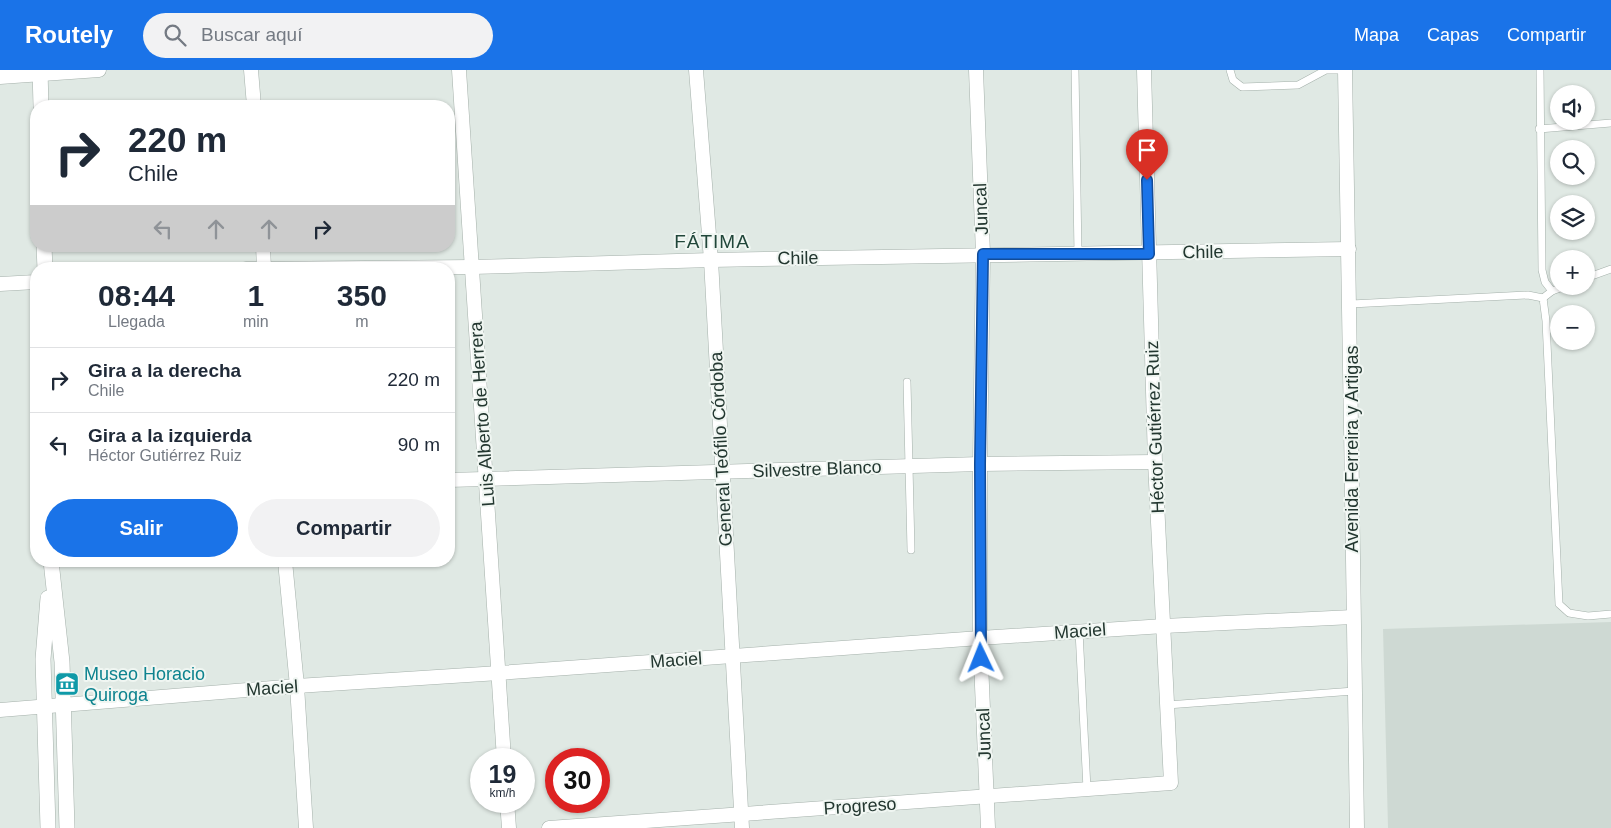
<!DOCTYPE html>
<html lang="es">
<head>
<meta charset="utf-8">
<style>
  body { margin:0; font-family:Helvetica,sans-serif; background:#f2f2f3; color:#1f2937; height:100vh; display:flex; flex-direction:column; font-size:19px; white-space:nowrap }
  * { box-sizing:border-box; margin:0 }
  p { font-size:16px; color:#747a83 }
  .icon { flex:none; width:28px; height:28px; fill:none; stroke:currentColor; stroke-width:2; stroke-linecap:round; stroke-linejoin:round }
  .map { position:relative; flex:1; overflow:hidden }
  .side { position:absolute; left:30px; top:192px; width:425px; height:305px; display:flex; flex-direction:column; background:#fff; border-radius:20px; box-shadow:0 1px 4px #0004 }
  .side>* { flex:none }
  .banner { position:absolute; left:30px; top:30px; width:425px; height:152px; border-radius:20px; box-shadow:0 1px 4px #0004; background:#fff; color:#1f2937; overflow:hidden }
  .buttons { position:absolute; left:1550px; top:15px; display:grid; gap:10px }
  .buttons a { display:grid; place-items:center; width:45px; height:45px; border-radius:50%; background:#fff; box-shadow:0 1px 4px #0004; font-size:25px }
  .speed { position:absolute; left:470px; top:678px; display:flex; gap:10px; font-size:25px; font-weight:700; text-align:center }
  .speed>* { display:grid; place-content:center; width:65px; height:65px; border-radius:50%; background:#fff; box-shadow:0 1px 4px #0004; line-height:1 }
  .speed small { font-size:12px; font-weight:400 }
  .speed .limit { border:8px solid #d22; background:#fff; color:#111 }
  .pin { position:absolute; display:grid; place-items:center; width:42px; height:42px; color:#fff; margin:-51px -21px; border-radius:50% 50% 50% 0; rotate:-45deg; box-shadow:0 0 5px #0007 }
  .pin .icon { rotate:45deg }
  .me { position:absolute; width:55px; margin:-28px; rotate:358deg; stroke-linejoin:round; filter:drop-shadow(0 0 4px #0008) }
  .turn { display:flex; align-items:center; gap:18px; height:105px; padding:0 15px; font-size:22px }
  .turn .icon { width:65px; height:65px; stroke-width:2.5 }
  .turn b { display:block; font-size:35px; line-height:42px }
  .lanes { display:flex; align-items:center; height:48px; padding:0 15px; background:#0003; justify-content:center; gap:25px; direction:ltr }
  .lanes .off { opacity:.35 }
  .eta { display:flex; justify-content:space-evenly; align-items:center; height:85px; text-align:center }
  .eta b { font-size:30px; font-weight:600; line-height:35px }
  .cta { display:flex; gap:10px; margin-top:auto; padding:10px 15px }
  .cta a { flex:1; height:58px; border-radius:30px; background:#1a73e8; color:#fff; font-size:20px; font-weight:600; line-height:58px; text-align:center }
  .cta a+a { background:#f2f2f3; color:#1f2937 }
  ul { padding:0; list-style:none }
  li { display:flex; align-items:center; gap:15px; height:65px; padding:0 15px; border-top:1px solid #e0e1e3 }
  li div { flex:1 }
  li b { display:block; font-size:19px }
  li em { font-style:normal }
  header { display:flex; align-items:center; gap:30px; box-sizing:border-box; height:70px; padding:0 25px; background:#1a73e8; color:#fff }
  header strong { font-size:24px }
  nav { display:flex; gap:28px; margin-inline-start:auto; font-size:18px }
  .search { width:350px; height:45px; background:#f2f2f3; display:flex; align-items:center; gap:12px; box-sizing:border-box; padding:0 18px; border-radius:28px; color:#747a83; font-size:19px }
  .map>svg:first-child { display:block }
</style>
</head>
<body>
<header>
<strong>Routely</strong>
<div class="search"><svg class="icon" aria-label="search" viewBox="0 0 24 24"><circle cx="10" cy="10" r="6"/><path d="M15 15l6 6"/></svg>Buscar aquí</div>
<nav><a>Mapa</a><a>Capas</a><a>Compartir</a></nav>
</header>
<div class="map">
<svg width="1611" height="758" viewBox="0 0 1611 758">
  <rect width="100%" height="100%" fill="#e0e9e4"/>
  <path fill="#ced9d3" d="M1611,552V758H1388L1383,559Z"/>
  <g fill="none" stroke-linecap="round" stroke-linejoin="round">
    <defs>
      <g id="service">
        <path d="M1075,0L1078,184"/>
        <path d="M1230,0L1233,10L1242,17L1298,15L1326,0H1345"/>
        <path d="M1540,0L1542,200L1545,212L1552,221"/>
        <path d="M1539,59L1611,53"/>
        <path d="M1586,208L1611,199"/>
        <path d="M1543,228L1552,221L1566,216"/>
        <path d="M1351,234L1528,225L1543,228L1546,251L1559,534L1569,543L1588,546L1611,544"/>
        <path d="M907,312L911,480"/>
        <path d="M1079,561L1087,719"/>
        <path d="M1167,635L1354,621"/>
      </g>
      <g id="minor">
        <path d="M251,0L254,36"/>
        <path d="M459,0L504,689"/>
        <path d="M696,0L711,190L742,758"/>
        <path d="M976,0L983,184L980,394V568L988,758"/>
        <path d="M1345,0C1351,253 1352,505 1357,758"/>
        <path d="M0,7L99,0"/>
        <path d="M263,176L264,199"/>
        <path d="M246,199L472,197L711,190L1349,179"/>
        <path d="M0,214L36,212"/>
        <path d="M449,410L980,394L1155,392"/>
        <path d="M285,491L297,616L306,758"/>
        <path d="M0,640L297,616L499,603L980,568L1164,556L1353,547"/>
        <path d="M507,731L509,758"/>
        <path d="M549,758L1171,713L1155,392L1144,0"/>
      </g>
      <g id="tertiary">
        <path d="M40,0L41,36"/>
        <path d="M44,176L45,199"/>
        <path d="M51,491L62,592L67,758"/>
        <path d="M48,528L43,589L48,758"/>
      </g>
    </defs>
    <use href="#service" stroke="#a4b0aa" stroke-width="8"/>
    <use href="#minor" stroke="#a4b0aa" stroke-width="15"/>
    <use href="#tertiary" stroke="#a4b0aa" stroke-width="16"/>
    <use href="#service" stroke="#fff" stroke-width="7"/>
    <use href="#minor" stroke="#fff" stroke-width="14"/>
    <use href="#tertiary" stroke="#fff" stroke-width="15"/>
  </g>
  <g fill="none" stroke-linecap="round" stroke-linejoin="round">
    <defs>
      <path id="route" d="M981,588L980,394L983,184H1149L1147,110"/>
    </defs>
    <use href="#route" stroke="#114b97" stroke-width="12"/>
    <use href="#route" stroke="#1a73e8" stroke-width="9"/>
  </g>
  <defs>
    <symbol id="museum-square" viewBox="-11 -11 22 22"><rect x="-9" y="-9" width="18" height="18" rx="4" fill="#0f9aa8" stroke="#f0f6f2"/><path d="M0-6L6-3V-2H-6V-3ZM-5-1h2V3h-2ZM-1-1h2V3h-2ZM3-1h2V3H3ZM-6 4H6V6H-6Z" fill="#fff"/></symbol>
  </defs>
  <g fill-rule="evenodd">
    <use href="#museum-square" x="53" y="600" width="28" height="28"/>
  </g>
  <g text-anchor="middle" stroke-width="4" stroke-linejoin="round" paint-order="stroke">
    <g font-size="18" fill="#233730" stroke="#f0f6f2">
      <text transform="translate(981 139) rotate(-92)" y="6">Juncal</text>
      <text transform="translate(1203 182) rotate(-1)" y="6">Chile</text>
      <text transform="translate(798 188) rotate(-1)" y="6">Chile</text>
      <text transform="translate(482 344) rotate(-94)" y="6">Luis Alberto de Herrera</text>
      <text transform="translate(1155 357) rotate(-92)" y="6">Héctor Gutiérrez Ruiz</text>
      <text transform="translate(721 379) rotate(-93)" y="6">General Teófilo Córdoba</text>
      <text transform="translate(1352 379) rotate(-90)" y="6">Avenida Ferreira y Artigas</text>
      <text transform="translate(817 399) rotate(-2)" y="6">Silvestre Blanco</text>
      <text transform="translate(1080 561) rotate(-4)" y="6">Maciel</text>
      <text transform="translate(676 590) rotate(-4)" y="6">Maciel</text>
      <text transform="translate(272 618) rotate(-4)" y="6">Maciel</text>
      <text transform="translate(984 664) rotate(-92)" y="6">Juncal</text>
      <text transform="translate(860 736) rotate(-4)" y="6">Progreso</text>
    </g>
    <g font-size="18" fill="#0d838f" stroke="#f0f6f2" text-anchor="start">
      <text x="84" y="610">Museo Horacio<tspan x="84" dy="21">Quiroga</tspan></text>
    </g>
    <g font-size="19" letter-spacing="1" fill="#21473a" stroke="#f0f6f2">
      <text x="712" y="178">FÁTIMA</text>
    </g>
  </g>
</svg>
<div class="buttons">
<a><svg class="icon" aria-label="sound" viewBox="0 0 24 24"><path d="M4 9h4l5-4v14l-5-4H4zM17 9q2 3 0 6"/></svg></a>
<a><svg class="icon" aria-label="search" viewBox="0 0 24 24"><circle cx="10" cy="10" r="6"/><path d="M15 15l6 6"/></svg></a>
<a><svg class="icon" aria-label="layers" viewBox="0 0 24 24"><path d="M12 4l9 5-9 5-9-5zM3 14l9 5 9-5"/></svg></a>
<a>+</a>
<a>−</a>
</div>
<div class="speed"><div>19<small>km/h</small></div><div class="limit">30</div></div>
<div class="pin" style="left:1147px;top:110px;background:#d93025"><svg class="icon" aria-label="arrive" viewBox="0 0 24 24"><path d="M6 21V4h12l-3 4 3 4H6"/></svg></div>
<svg class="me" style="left:981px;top:588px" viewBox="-20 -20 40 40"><path d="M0-17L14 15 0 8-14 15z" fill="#1a73e8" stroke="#fff" stroke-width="4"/></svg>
<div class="banner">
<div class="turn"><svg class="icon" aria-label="right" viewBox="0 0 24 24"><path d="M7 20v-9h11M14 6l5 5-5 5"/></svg><div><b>220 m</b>Chile</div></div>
<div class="lanes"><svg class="icon off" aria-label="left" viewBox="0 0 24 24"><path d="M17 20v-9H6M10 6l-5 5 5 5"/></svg><svg class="icon off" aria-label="ahead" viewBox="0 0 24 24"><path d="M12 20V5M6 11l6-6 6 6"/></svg><svg class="icon off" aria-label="ahead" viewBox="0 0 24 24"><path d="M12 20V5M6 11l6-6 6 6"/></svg><svg class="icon" aria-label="right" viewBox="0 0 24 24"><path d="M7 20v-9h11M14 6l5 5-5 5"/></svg></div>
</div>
<section class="side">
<div class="eta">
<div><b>08:44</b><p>Llegada</p></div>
<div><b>1</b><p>min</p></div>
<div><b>350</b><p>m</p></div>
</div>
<ul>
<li><svg class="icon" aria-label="right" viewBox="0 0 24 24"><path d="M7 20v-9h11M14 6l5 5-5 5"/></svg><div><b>Gira a la derecha</b><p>Chile</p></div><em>220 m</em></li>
<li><svg class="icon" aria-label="left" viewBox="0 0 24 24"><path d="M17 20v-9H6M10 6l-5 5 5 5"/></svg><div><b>Gira a la izquierda</b><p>Héctor Gutiérrez Ruiz</p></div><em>90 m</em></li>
</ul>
<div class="cta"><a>Salir</a><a>Compartir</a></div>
</section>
</div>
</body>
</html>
